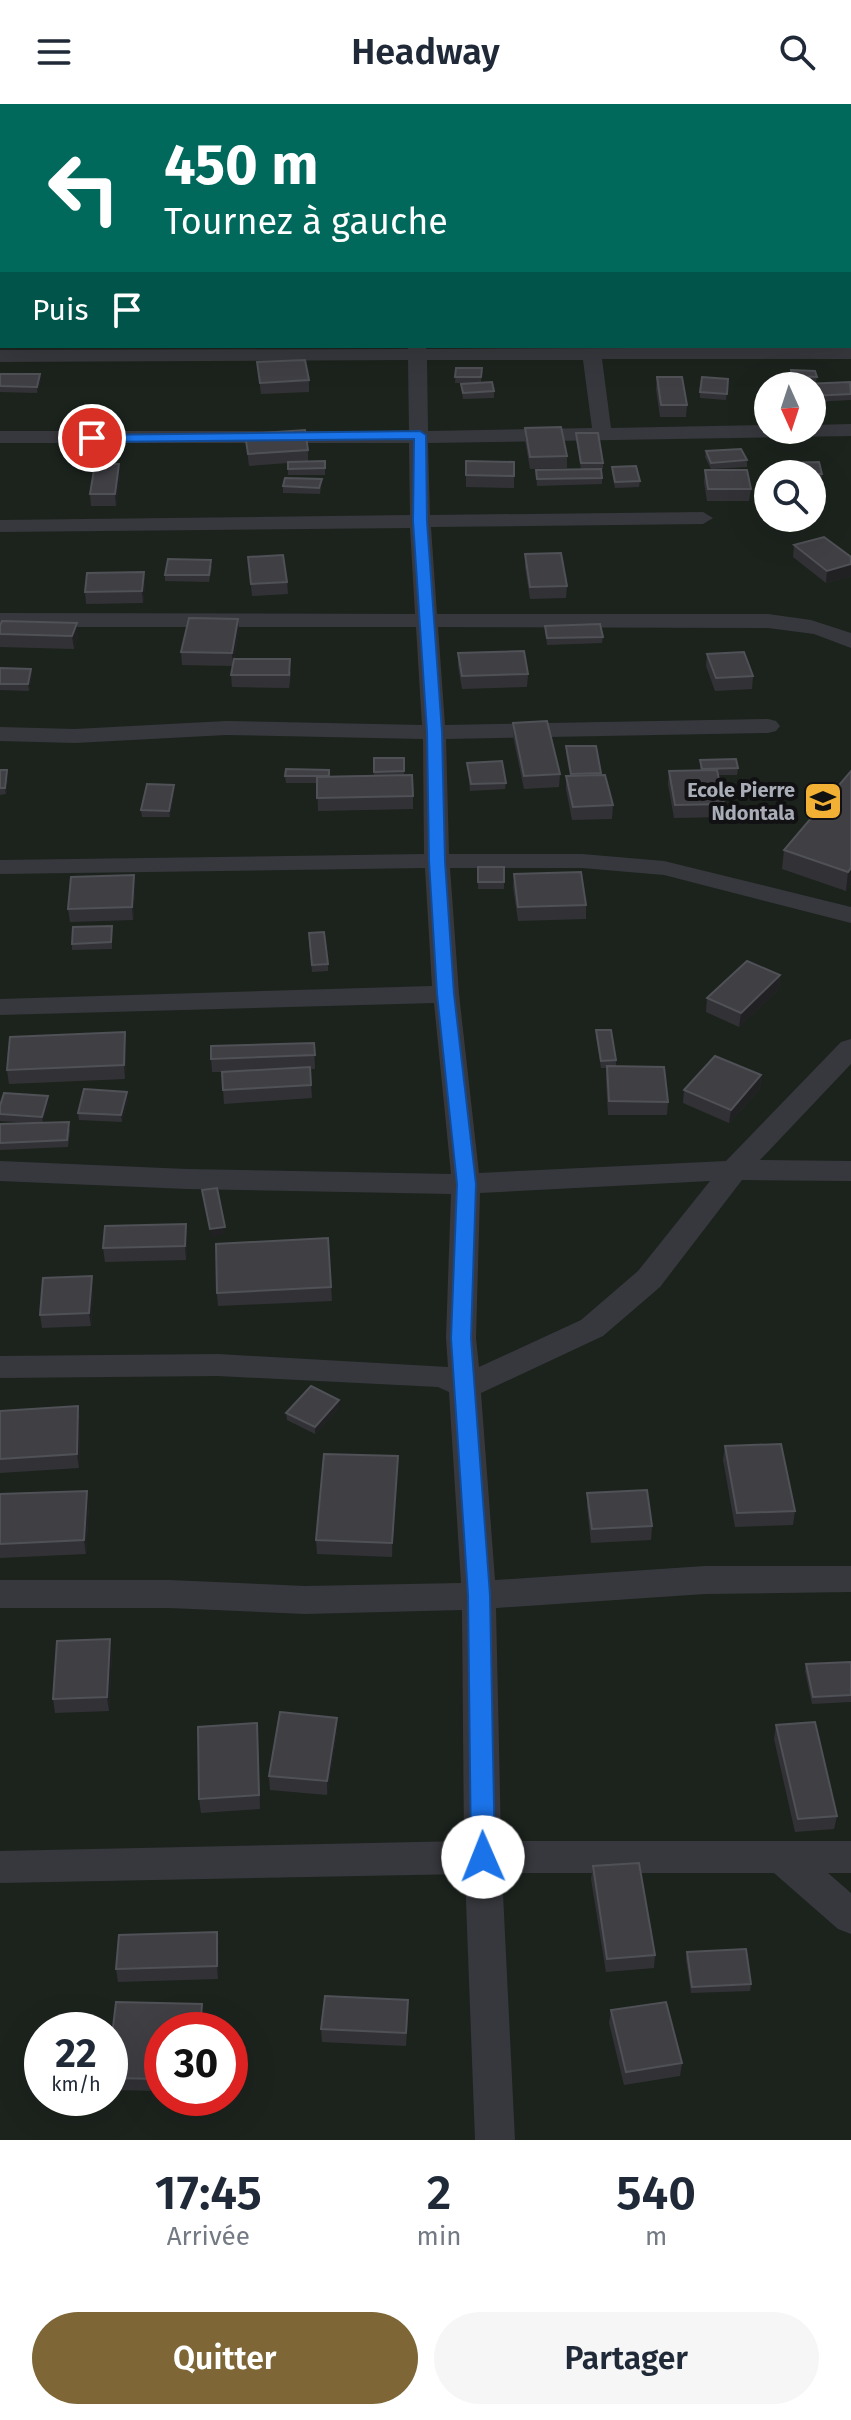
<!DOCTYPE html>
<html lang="fr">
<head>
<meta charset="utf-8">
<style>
  body { margin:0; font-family:"Fira Sans",sans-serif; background:#f6f6f7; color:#1f2937; height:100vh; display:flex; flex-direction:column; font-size:30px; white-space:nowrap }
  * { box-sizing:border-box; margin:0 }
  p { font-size:26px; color:#747a83 }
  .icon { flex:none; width:44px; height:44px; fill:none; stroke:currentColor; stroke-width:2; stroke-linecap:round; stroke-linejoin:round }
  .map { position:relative; height:2036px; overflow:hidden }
  .side { display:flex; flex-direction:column; background:#fff; flex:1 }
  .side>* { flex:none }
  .hud { position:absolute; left:0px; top:0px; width:852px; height:244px; box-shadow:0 8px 32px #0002; background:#00695c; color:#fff; overflow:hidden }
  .needle { width:52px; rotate:177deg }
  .buttons { position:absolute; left:754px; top:268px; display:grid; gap:16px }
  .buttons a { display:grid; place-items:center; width:72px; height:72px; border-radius:50%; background:#fff; box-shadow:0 8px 32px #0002; font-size:40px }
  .speed { position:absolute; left:24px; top:1908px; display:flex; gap:16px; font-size:40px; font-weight:700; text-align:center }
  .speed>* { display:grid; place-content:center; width:104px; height:104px; border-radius:50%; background:#fff; box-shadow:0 8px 32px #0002; line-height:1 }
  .speed small { font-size:20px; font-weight:400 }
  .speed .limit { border:12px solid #d22; background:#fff; color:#111 }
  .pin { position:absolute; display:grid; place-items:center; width:68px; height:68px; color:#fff; margin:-34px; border:4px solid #fff; border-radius:50%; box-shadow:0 2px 8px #0007 }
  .me { position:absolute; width:88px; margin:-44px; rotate:359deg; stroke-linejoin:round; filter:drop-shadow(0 0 6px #0008) }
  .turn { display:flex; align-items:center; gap:28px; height:168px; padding:0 32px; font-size:36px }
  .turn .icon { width:104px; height:104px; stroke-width:2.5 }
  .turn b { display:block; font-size:56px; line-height:68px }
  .then { display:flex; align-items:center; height:76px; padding:0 32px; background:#0003; gap:16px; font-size:30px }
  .eta { display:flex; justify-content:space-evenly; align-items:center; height:136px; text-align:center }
  .eta b { font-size:48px; font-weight:600; line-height:56px }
  .action { display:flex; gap:16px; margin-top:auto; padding:16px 32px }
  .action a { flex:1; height:92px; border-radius:48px; background:#7e6636; color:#fff; font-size:32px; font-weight:600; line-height:92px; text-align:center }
  .action a+a { background:#f6f6f7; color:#1f2937 }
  header { display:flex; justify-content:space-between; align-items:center; height:104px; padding:0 32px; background:#fff; font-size:36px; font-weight:600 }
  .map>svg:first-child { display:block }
</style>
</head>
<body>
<header><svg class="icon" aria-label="menu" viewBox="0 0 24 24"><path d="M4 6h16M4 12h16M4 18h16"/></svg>Headway<svg class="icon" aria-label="search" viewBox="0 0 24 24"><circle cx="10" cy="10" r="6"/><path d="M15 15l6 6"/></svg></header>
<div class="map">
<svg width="851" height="2036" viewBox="0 0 851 2036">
  <rect width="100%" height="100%" fill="#161618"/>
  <path fill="#1c231d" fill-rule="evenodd" d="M0,0H851V2036H0ZM2,2H850V242H2ZM768,282H812V326H768ZM768,370H812V414H768ZM42,1926H110V1994H42ZM162,1926H230V1994H162Z"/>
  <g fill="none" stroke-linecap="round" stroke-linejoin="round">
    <g fill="#37383d" fill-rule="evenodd">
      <rect x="405" y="0" width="16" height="2"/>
      <path d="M555,0H571L554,2Z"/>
      <path d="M607,0H624L626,2H609Z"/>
      <rect x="0" y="37" width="2" height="10"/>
      <rect x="850" y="88" width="1" height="10"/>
      <path d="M0,102H2L0,116Z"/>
      <rect x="850" y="172" width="1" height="10"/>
      <rect x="0" y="178" width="2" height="10"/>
      <path d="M408,242H426V245L851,243V255H602L611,324L768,321V326H812V321L851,320V332L428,339L430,411L703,408L713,414L703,420L431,423L437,510H768L811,516L851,529V544L814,530L768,524L438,523L445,621L768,615L776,617L780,622L776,627L768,629L446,635L449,750H582L664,757L851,803V819L664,771L582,764H450L459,890L479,1069L726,1057L841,938L851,935V960L760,1056L851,1057V1077L742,1076L660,1183L603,1232L481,1289L495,1476L705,1462H851V1488L705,1490L496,1504L501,1737H851V1769H828L851,1789V1830L838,1825L774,1769H502L515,2036H475L465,1770L0,1779V1747L464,1737L462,1506L305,1510L169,1504H0V1476H169L305,1482L461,1479L449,1288L438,1283L218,1272L0,1274V1252L218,1250L448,1263L446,1234L451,1090L187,1085L0,1077V1057L187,1065L451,1070L434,899L0,911V895L432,882L425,764L0,770V756L424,750L423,635L226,631L75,639L0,637V623L75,625L226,617L422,621L416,523H0V509L415,510L410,424L0,428V416L410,411L409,339H0V327H409L408,256L0,258V246L408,245ZM427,256H583L592,324L428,327ZM710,1077L638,1167L581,1216L479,1263L476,1234L480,1089Z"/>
    </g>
  </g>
  <g fill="#323236">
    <path d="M257,258L309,276V288L261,290Z"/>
    <path d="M456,264H482L481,279L494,287V294L463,295L461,280L476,279H455Z"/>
    <path d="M791,266L817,273L816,279L791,278Z"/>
    <path d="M0,270H40L41,276L37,289L0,288Z"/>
    <path d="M657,273L687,301L686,313H660L656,285Z"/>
    <path d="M728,275L726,296L700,294V288Z"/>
    <path d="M805,280H851V296L812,298V282H804Z"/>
    <path d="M525,324L567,352V364L530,365L525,336Z"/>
    <path d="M576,329L603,359V365H581L576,335Z"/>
    <path d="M245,330L308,346V358L325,357V371H288V359L249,362Z"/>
    <path d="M706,347L747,356V363L711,365L705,353Z"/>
    <path d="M466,357L514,358V384L466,383Z"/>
    <path d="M784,359L822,370V376L812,377V370H785L783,365Z"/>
    <path d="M612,363L640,377L639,383L615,384L612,369Z"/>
    <path d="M536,366L602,374V380L537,382Z"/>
    <path d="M705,366L751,385L749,397H707L704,378Z"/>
    <path d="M120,372L116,402H91L90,390Z"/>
    <path d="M322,375L320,390L283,389V382Z"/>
    <path d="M794,441L851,453V472L826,479L793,453Z"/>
    <path d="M525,450L567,482L566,494L530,495L525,463Z"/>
    <path d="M248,453L287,478L288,490L252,492Z"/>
    <path d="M212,462L209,478L165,477V471Z"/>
    <path d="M144,468L145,480L143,499L86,500L85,488Z"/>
    <path d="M238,515L239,528L234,555L291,568L289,584L232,583L231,571L233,562L182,561L181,548Z"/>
    <path d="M0,522L78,532L74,545L0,543Z"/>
    <path d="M545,522L603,533L602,539L547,541Z"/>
    <path d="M458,549L528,570L527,583L462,585L458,562Z"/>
    <path d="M707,550L753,572L752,585L715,587L706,562Z"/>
    <path d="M0,564L31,565L32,571L29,587L0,586Z"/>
    <path d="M513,619L560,670L559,683L524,685L513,632Z"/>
    <path d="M566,642H596L601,671L613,701L612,715L572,716L566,685V672H570L566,649Z"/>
    <path d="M374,654H404V671L413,692V705L318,707L317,679H286L285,672L329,666L330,672L374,671Z"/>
    <path d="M700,656L738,664L737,671H718L724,700L723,713L674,714L668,680L669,667L700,666Z"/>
    <path d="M467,659L506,679L505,685L470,687Z"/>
    <path d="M0,666H7L8,673L6,690L0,691Z"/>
    <path d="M851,667V780L846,787L782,765L784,746Z"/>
    <path d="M174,681V688L170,713H142L141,706Z"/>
    <rect x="478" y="763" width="26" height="22"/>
    <path d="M514,770L586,801V815L518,817L513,783Z"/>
    <path d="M134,771L135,785L133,816L70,818L68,805Z"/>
    <path d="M112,822V845L72,846V840Z"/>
    <path d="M309,836L328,860V867L312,868Z"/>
    <path d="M780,871L779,885L739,923L706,908L707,894Z"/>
    <path d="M596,926L616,956V962L668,998L667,1011H608L606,976V964H601L596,933Z"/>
    <path d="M125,928L126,941L125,975L9,980L7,966Z"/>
    <path d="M314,939L315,965H310L312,994L224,1000L222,968H212L211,955Z"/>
    <path d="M761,971L760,985L729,1019L683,999L684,986Z"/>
    <path d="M128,995L122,1018L79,1016L78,1009Z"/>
    <path d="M49,999L43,1019L70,1025L68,1043L0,1046V1020L32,1019L0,1017V1002Z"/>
    <path d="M186,1120L187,1134L186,1156L105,1158L103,1144Z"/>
    <path d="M328,1134L332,1197L218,1202L217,1189Z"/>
    <path d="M93,1186L91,1222L42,1224L40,1211Z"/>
    <path d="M78,1302L80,1316L79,1364L0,1369V1307Z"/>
    <path d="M339,1304L315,1330L287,1316L286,1309Z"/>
    <path d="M725,1342L795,1407L793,1421L735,1423L723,1356Z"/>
    <path d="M398,1352L392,1453L317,1450L316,1436Z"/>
    <path d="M587,1389L652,1422L651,1436L591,1439L587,1402Z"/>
    <path d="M0,1390L89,1400L86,1450L0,1454Z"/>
    <path d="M112,1548L109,1607L55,1609L53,1595Z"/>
    <path d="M851,1558V1598L812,1600L805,1567L806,1560Z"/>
    <path d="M776,1621L837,1712L834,1725L795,1728L774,1635Z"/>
    <path d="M337,1627L327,1691L270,1686L269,1672Z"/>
    <path d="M258,1633L260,1705L201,1709L199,1695Z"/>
    <path d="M593,1762L655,1851L654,1864L606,1868L591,1775Z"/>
    <path d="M217,1828L219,1841L218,1875L118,1878L116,1865Z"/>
    <path d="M687,1848L751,1880L750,1887L691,1889L686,1855Z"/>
    <path d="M116,1898L202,1900L204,1913L202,1926H162V1987L110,1986V1948Z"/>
    <path d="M611,1906L682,1959L680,1972L624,1981L609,1919Z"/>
    <path d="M408,1909L406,1942L322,1938L321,1925Z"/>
  </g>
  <g fill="#212124">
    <path d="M40,270L41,276L37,289V283Z"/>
    <path d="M119,360L120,372L116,402L115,390Z"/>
    <path d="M851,460V472L826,479L827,467Z"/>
    <path d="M144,468L145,480L143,499L142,487Z"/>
    <path d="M238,515L239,528L233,562L232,549Z"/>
    <path d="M77,519L78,532L74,545L72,532Z"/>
    <path d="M31,565L32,571L29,587L28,580Z"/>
    <path d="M7,666L8,673L6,690L5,684Z"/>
    <path d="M174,681V688L170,713L169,707Z"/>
    <path d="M851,764V780L846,787L848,768Z"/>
    <path d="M134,771L135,785L133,816L132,803Z"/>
    <path d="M780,871L779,885L739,923L741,909Z"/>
    <path d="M125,928L126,941L125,975L124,961Z"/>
    <path d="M761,971L760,985L729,1019L731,1006Z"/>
    <path d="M127,988L128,995L122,1018L121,1011Z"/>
    <path d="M48,992L49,999L43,1020L42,1013Z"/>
    <path d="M186,1120L187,1134L186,1156L185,1142Z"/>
    <path d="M225,1123V1130L211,1133L210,1125Z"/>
    <path d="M92,1172L93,1186L91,1222L89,1209Z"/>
    <path d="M339,1296V1304L315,1330V1323Z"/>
    <path d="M78,1302L80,1316L79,1364L77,1350Z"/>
    <path d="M398,1352V1366L392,1453V1439Z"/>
    <path d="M87,1387L89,1400L86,1450L84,1436Z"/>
    <path d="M110,1535L112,1548L109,1607L107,1593Z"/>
    <path d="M337,1614V1627L327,1691V1677Z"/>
    <path d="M217,1828L219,1841L218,1875L217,1862Z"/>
    <path d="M202,1900L204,1913L202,1926H200Z"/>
  </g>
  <g fill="#3f3f44" stroke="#4f5156" stroke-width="2">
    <path d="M0,0H4L11,2H2V6L0,7Z"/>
    <path d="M75,0H103V2H74Z"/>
    <path d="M305,256L309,276L260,279L257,258Z"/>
    <path d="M456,264H482L481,273H455Z"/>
    <path d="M791,266L815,267L817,273L792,272Z"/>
    <path d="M0,270H40L37,283L0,282Z"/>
    <path d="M657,273H682L687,301H661Z"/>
    <path d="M702,273L728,275L727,290L700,288Z"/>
    <path d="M492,278L494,287L463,289L461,280Z"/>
    <path d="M850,278L851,290L812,292V282H806L805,280Z"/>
    <path d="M561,323L567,352L530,353L525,324Z"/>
    <path d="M305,326L308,346L248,350L245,330Z"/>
    <path d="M576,329H598L603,359H581Z"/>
    <path d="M741,345L747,356L711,359L706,347Z"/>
    <path d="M325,357V364L288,365V358Z"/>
    <path d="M466,357L514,358V372L466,371Z"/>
    <path d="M819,358L822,370H787L784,359Z"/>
    <path d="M95,360H119L115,390H90Z"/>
    <path d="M636,362L640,377L615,378L612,363Z"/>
    <path d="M601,365L602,374L537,375L536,366Z"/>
    <path d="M705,366H747L751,385H708Z"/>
    <path d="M285,374L322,375L319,384L283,382Z"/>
    <path d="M824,433L851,453V460L827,467L794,441Z"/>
    <path d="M561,449L567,482L530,483L525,450Z"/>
    <path d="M283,451L287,478L251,480L248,453Z"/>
    <path d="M168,455L211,456L209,471H165Z"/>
    <path d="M144,468L142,487L85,488L87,469Z"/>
    <path d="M189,514L238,515L232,549L181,548Z"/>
    <path d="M2,517L77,519L72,532L0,530V522Z"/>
    <path d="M600,520L603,533L547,534L545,522Z"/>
    <path d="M524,547L528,570L462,572L458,549Z"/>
    <path d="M744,548L753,572L716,574L707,550Z"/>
    <path d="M234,555H290L289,571H231Z"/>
    <path d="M0,564L31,565L28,580H0Z"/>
    <path d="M547,617L560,670L524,672L513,619Z"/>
    <path d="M566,642H596L601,669L571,670Z"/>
    <path d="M374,654H404V667L374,668Z"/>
    <path d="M736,655L738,664L702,665L700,656Z"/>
    <path d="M502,657L506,679L471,680L467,659Z"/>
    <path d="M286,665L329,666V672H285Z"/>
    <path d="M0,666H7L5,684H0Z"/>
    <path d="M717,666L724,700L675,701L669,667Z"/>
    <path d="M851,667V764L848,768L784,746Z"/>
    <path d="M412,671L413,692L317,694V673Z"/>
    <path d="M605,671L613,701L573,703L566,672Z"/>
    <path d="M147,680L174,681L169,707L141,706Z"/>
    <rect x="478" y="763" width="26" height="15"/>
    <path d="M581,768L586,801L518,803L514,770Z"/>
    <path d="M134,771L132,803L68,805L71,773Z"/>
    <path d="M112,822L111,838L72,840L73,823Z"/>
    <path d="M324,828L328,860L312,861L309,829Z"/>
    <path d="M747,857L780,871L741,909L707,894Z"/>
    <path d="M596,926H611L616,956L601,957Z"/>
    <path d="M125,928L124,961L7,966L10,933Z"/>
    <path d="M314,939L315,951L211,955V942Z"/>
    <path d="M715,952L761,971L731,1006L684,986Z"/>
    <path d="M607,962L664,963L668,998L609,997Z"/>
    <path d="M310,963L311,981L223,986L222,968Z"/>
    <path d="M84,985L127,988L121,1011L78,1009Z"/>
    <path d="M4,989L48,992L42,1013L0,1010V1002Z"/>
    <path d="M69,1018L67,1036L0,1039V1020Z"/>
    <path d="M217,1084L225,1123L210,1125L202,1086Z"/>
    <path d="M186,1120L185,1142L103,1144L105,1122Z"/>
    <path d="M328,1134L331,1183L217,1189L216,1140Z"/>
    <path d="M92,1172L89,1209L40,1211L43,1174Z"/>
    <path d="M311,1282L339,1296L315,1323L286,1309Z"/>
    <path d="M78,1302L77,1350L0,1355V1307Z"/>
    <path d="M781,1340L795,1407L737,1409L725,1342Z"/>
    <path d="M324,1350L398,1352L392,1439L316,1436Z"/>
    <path d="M647,1386L652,1422L592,1425L587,1389Z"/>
    <path d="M87,1387L84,1436L0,1440V1390Z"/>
    <path d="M110,1535L107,1593L53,1595L57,1537Z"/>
    <path d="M851,1558V1591L813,1593L806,1560Z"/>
    <path d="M280,1608L337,1614L327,1677L269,1672Z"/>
    <path d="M815,1618L837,1712L798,1715L776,1621Z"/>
    <path d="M257,1619L259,1691L199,1695L198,1623Z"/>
    <path d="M639,1759L655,1851L607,1855L593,1762Z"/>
    <path d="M217,1828V1862L116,1865L119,1831Z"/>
    <path d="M746,1845L751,1880L692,1883L687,1848Z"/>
    <path d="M325,1892L408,1896L406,1929L321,1925Z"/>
    <path d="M116,1898L202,1900L200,1926H162V1975L110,1974V1948Z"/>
    <path d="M666,1898L682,1959L626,1968L611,1906Z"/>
  </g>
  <path fill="#1a73e8" stroke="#114b97" stroke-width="2" d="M420,327L426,331L427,417L442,628L445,757L454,890L476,1080L471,1234L490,1491L495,1753L492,1761L483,1764L475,1761L471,1753L468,1491L451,1234L457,1080L437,890L429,757L427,628L413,417L414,335L92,338L86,334L92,331Z"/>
  <defs>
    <symbol id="school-square" viewBox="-11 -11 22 22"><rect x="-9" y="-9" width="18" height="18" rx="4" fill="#f2b134" stroke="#111113"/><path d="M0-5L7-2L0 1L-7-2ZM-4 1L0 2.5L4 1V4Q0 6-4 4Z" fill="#111"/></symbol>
  </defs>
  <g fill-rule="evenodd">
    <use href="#school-square" x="801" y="675" width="44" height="44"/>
  </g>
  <g text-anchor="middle" stroke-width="8" stroke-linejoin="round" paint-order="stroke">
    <g font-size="20" font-weight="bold" fill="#a8adb8" stroke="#111113" text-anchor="end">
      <text x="795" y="693">Ecole Pierre<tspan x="795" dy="23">Ndontala</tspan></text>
    </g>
  </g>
</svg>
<div class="buttons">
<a><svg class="needle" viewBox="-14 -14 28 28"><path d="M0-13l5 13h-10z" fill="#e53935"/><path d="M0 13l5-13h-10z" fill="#747a83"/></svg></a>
<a><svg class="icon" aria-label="search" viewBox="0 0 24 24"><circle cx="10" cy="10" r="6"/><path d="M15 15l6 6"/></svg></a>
</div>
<div class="speed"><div>22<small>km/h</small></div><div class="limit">30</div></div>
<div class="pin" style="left:92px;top:334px;background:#d93025"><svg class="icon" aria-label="arrive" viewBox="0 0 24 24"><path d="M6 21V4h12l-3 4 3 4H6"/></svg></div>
<svg class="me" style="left:483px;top:1753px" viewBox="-20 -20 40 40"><circle r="19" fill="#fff"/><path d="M0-13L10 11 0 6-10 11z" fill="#1a73e8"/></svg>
<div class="hud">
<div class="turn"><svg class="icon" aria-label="left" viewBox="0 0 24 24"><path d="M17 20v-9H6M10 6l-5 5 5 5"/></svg><div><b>450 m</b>Tournez à gauche</div></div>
<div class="then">Puis<svg class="icon" aria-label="arrive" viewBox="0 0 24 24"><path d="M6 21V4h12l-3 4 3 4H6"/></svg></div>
</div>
</div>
<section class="side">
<div class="eta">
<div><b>17:45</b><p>Arrivée</p></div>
<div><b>2</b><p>min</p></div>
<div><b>540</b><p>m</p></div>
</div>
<div class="action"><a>Quitter</a><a>Partager</a></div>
</section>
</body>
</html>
